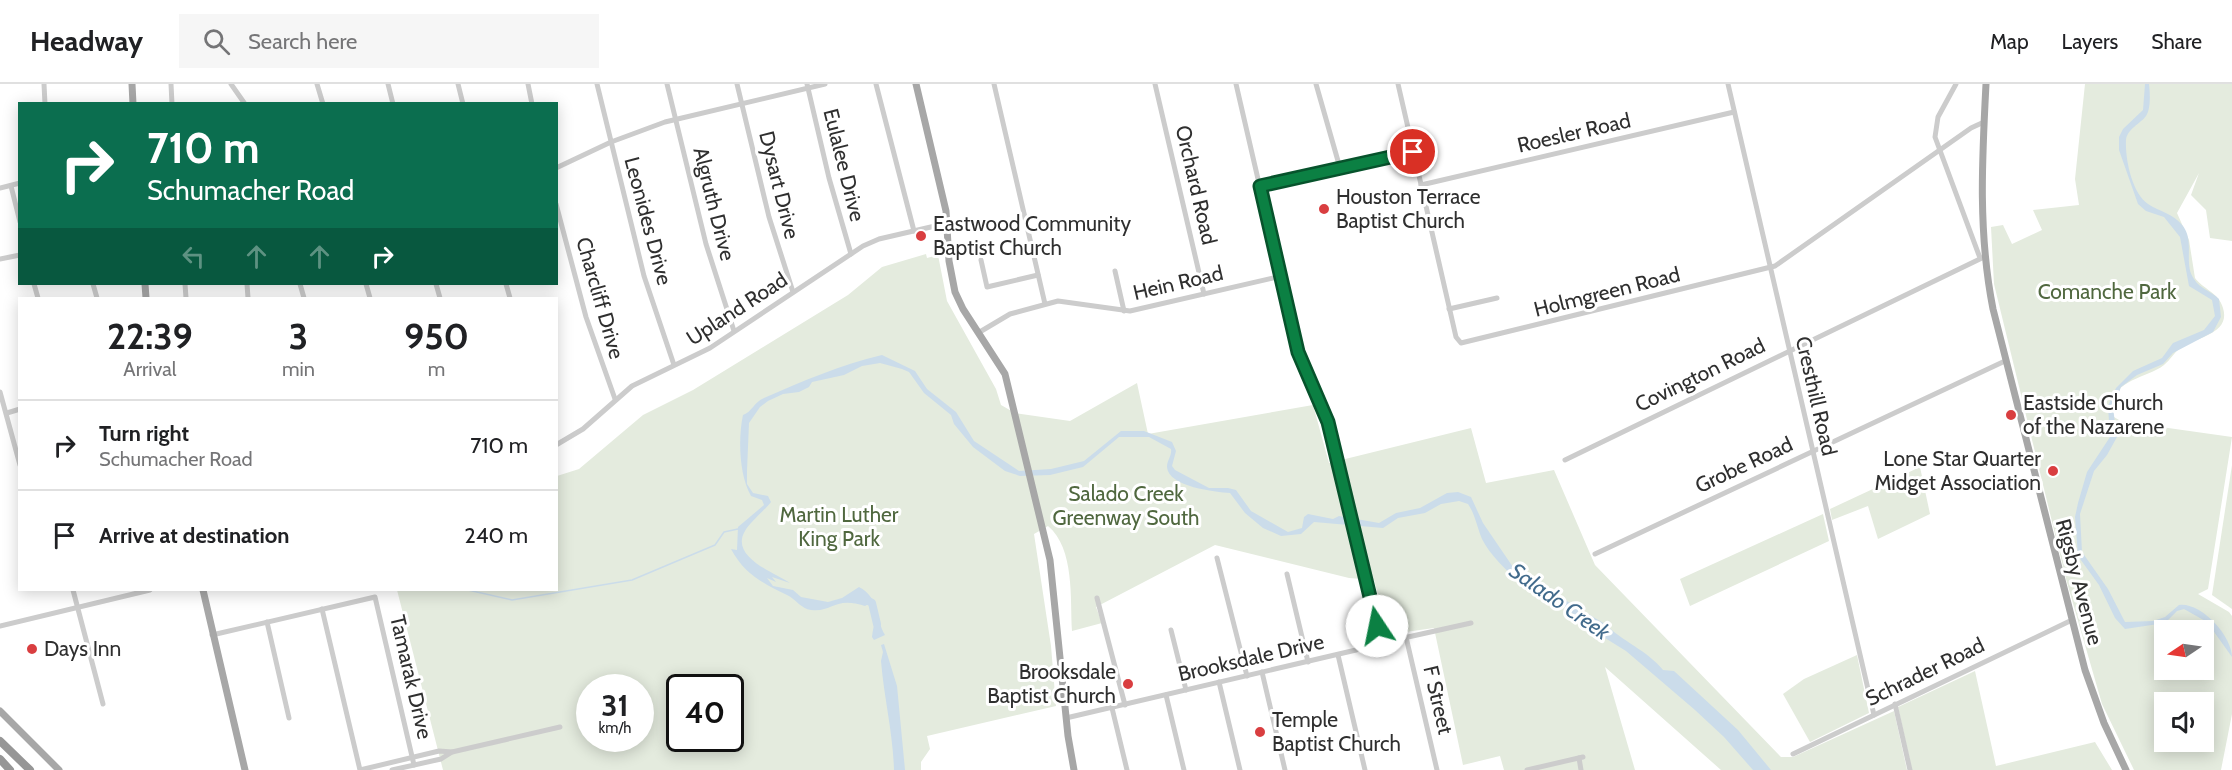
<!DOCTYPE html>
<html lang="en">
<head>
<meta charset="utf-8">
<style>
  body { margin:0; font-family:Cabin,sans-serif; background:#f6f6f6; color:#202124; height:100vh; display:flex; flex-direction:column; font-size:22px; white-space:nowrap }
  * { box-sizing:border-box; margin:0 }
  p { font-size:20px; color:#757577 }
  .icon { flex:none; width:33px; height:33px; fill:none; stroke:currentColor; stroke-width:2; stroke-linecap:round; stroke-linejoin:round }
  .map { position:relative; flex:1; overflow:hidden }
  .details { position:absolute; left:18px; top:213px; width:540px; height:294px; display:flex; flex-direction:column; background:#fff; border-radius:0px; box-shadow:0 3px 15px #0003 }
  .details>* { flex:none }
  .top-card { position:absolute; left:18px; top:18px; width:540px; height:183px; border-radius:0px; box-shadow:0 3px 15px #0003; background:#0b6e4f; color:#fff; overflow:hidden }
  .needle { width:39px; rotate:257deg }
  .fabs { position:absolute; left:2154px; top:536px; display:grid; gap:12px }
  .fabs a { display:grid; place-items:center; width:60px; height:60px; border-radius:0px; background:#fff; box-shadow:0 3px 15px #0003; font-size:30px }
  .speed { position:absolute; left:576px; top:590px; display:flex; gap:12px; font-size:30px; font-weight:700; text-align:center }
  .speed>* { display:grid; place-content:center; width:78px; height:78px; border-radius:50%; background:#fff; box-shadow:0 3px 15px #0003; line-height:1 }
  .speed small { font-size:15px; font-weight:400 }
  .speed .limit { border:3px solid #111; border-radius:9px; background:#fff; color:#111 }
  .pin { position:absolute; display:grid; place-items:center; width:51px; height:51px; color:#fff; margin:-26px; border:3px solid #fff; border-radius:50%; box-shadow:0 2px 6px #0007 }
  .me { position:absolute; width:66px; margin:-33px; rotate:349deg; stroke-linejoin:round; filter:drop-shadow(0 0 4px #0008) }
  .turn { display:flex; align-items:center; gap:21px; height:126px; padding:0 30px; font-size:27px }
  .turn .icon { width:78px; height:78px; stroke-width:2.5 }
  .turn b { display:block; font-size:42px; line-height:51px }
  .lanes { display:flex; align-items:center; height:57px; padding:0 30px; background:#0003; justify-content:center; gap:30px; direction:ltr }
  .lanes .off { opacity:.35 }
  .eta { display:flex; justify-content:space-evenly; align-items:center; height:102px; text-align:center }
  .eta b { font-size:36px; font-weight:700; line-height:42px }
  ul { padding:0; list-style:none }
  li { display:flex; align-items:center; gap:18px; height:90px; padding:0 30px; border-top:2px solid #e0e0e0 }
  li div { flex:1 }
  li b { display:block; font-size:22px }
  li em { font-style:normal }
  header { display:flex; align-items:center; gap:36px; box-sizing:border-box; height:84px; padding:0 30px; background:#fff; border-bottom:2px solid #e0e0e0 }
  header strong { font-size:28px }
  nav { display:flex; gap:33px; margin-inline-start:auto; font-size:21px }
  .search { width:420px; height:54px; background:#f6f6f6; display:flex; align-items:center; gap:15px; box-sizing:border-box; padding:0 21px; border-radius:0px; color:#757577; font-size:22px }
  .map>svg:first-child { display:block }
</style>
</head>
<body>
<header>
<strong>Headway</strong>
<div class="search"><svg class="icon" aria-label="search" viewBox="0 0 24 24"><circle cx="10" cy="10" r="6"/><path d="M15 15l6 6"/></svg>Search here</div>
<nav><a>Map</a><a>Layers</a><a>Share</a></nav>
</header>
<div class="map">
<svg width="2232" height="686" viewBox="0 0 2232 686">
  <rect width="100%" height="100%" fill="#fff"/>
  <g fill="#e4ebde" fill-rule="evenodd">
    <path d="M2085,0H2232V157L2210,154L2206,126L2191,111L2199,89L2177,129L2189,156L2195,194C2203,205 2219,209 2223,224C2231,250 2196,253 2180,264C2174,269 2170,276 2164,281C2145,296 2105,295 2114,333L2129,342L2147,341L2232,353L2208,505L2198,510L2229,528L2232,532V630L2221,686H2134L2102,620L2066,495L1994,200L1991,143L2003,141L2012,160L2042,146L2033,126L2079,121L2075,95ZM2164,546H2204V585H2164ZM2164,618H2204V657H2164Z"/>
    <path d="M926,170L927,174L938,171L947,217L996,305L1001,321L1015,329L1070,337L1137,299L1148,350L1313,321L1329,379L1471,344L1486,399L1554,386L1595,481L1781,673H1793L1894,627L1907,686H1721L1605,583L1635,686H1504L1500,672L1463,681L1434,544L1384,551L1386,541L1374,496L1349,494L1215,461L1096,523L1102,539L1072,547C1070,515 1075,465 1048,442L1034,450L1051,562L1056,622L927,652L930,665L921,678V686H443L397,506H556L557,392L579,385L643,331L693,306L848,211L882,183ZM590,603H640V654H590ZM680,603H730V654H680Z"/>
    <path d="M2232,381V525L2212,511Z"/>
    <path d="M1920,383L1930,430L1878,455L1868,422L1832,436L1830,425Z"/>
    <path d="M1823,430L1829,457L1690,522L1680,495Z"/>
    <path d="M1857,571L1869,629L1810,658L1783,610L1804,595Z"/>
    <path d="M1975,587L1996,682L2095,658L2112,686H1912L1898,623Z"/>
  </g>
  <g fill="#cbdcea">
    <path d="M2145,0H2149C2150,9 2151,24 2146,32C2140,40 2127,45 2126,56C2125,75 2132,109 2148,120C2160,128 2173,129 2183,142C2195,158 2183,180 2194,195C2200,205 2211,207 2219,215L2221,233L2213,248L2173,269L2163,280L2137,291L2121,303L2113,324L2117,353L2107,371L2094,387L2080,430L2082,468L2108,505L2125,538L2153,537L2165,533L2179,521C2201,518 2232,552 2232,573L2207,538L2184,525L2177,527L2165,539L2125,545L2115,534L2099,501L2078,472L2075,433L2078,419L2087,388L2110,353L2108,322L2116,304L2133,287L2162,274L2173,259L2204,246L2215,232L2212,216L2189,202L2180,153L2164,133L2146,127L2138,120L2119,66V53L2123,45L2143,26Z"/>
    <path d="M882,271L915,287L927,305L956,328L974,357L1019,387L1051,385L1084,377L1121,347H1144L1172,358L1176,367L1172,382L1175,386L1209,404H1228L1236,406L1251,427L1288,448L1302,444L1304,433L1308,430L1333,435L1339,432L1379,439L1396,429L1420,424L1447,409L1458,408L1471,413L1483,439L1515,486L1605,540C1622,557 1648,567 1663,586L1674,587L1738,646L1771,686H1753L1724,653L1695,626L1626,567L1605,554L1597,544L1570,528L1567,523C1539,518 1494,480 1482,455C1477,443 1475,430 1468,420L1459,417L1441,420L1425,429L1398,434L1383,444L1314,438L1301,450L1281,452L1263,444L1245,429L1230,409C1216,408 1168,403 1167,383C1167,376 1172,372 1171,365L1149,353H1119L1083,383L1050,391L1020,392L1005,387L973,363L954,340L951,331L924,309L909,288L902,285L880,279L862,282L844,291L812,298L809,303L799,308L783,310L768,317L760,323L749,339L747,387V400L753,409L768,412L771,418C764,427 749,439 745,447C729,473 777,490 790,499L772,493L776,498L767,494L773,502L793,506L801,513L828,518L842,514L859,503C879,513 875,534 885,551L874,556L872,553C873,541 879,529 870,519L865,522C834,512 832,529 811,526C801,525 796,515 787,511C763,499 745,491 731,465L737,466L738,443L764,421L762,416L751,412C739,391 738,354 743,331C752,328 754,318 764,314C803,297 840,281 882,271Z"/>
    <path d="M884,560L897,602L905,686H894C893,649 884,614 881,577L883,568L881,561Z"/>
  </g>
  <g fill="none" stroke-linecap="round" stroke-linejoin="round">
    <path stroke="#cbdcea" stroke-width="1.5" d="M468,506L512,516L632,496L715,461L724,448L738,445"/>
    <path stroke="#cbdcea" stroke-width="8" d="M867,516L872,519L877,540"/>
    <g stroke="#ccc" stroke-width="5">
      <path d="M44,0L45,20"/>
      <path d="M171,0L172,20"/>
      <path d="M231,0L245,20"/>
      <path d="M317,0L323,20"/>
      <path d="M388,0L393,20"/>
      <path d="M458,0L463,20"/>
      <path d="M528,0L532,20"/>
      <path d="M597,0L644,192L674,281"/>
      <path d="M667,0L706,160L734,247"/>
      <path d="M737,0L769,133L793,208"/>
      <path d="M807,0L829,94L851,170"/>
      <path d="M876,0L914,147"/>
      <path d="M994,0L1045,220"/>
      <path d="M1155,0L1204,210"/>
      <path d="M1316,0L1340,84"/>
      <path d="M1398,0L1456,253L1461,259L1775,182L1971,44L1984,38"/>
      <path d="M1728,0L1874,631"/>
      <path d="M1956,0L1938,33L1935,53L1980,174"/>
      <path d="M556,84L611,58L665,38L825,0"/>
      <path d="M1421,101L1734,28"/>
      <path d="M11,102L20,138"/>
      <path d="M1260,102L1413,68"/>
      <path d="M0,104L20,99"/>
      <path d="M556,120L586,233L615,315"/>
      <path d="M0,175L20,171"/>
      <path d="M981,176L987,203L1038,191"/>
      <path d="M1115,187L1124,227"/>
      <path d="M34,200L38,214"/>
      <path d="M93,200L97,214"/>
      <path d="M185,200L186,214"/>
      <path d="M247,200L248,214"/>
      <path d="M300,200L304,214"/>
      <path d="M366,200L370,214"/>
      <path d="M436,200L440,214"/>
      <path d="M506,200L510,214"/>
      <path d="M1449,225L1497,214"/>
      <path d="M978,249L1010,230L1058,217L1130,227L1282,192"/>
      <path d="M0,308L20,381"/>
      <path d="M7,329L20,325"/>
      <path d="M556,361L583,345L632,302L710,264L863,162L879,155L948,139"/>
      <path d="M1565,376L1984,173"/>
      <path d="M1595,470L2005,277"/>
      <path d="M1217,474L1247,592"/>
      <path d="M1287,490L1308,578"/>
      <path d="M73,506L103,620"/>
      <path d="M1097,514L1125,621"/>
      <path d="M322,525L360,686L439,667L452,668"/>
      <path d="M267,538L289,634"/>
      <path d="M0,542L150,506"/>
      <path d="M1171,546L1186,606"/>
      <path d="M1374,550L1390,557L1471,539"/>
      <path d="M212,551L375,513L414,681"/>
      <path d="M1406,553L1437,686"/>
      <path d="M1338,571L1365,686"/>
      <path d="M1262,588L1285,686"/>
      <path d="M1219,598L1240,686"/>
      <path d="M1166,611L1184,686"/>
      <path d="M1895,620L1910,686"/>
      <path d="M1112,624L1127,686"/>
      <path d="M1066,634L1356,566L1369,558L1377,542L1328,338L1298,268L1236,0"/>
      <path d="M1793,670L2072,536"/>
      <path d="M1579,674L1581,686"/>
      <path d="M392,686L441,675L452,668L560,643"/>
      <path d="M1527,686L1583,673"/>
    </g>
    <g stroke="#a7a7a7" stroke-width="7">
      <path d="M132,0L133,20"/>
      <path d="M916,0L946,127L949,177L955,208L963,225L1005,290L1050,476L1068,652L1074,686"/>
      <path d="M1986,0C1982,76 1978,149 1993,225L2085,586L2104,639L2126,686"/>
      <path d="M145,200L146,214"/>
      <path d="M203,506L245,686"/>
      <path d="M0,627L59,686"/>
    </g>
    <g stroke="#969696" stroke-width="8">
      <path d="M0,657L30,686"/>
      <path d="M0,675L10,686"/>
    </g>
  </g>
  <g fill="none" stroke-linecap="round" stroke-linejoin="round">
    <defs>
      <path id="route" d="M1377,542L1328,338L1298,268L1260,102L1413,68"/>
    </defs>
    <use href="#route" stroke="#07532c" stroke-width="15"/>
    <use href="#route" stroke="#0b8043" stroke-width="10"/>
  </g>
  <g fill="#d93e40" stroke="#fff" stroke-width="2">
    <circle cx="1324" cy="125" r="6"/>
    <circle cx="921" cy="152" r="6"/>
    <circle cx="2011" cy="331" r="6"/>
    <circle cx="2053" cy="387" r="6"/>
    <circle cx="32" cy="565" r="6"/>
    <circle cx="1128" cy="600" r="6"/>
    <circle cx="1260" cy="648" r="6"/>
  </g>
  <g text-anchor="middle" stroke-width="6" stroke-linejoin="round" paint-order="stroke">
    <g font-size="21" fill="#2f2f2f" stroke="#fff">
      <text transform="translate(1574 49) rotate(-13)" y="7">Roesler Road</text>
      <text transform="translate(844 81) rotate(76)" y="7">Eulalee Drive</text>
      <text transform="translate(779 101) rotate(76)" y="7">Dysart Drive</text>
      <text transform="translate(1196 101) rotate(77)" y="7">Orchard Road</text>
      <text transform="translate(714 120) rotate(76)" y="7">Algruth Drive</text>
      <text transform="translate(648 137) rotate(75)" y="7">Leonides Drive</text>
      <text transform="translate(1178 199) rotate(-13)" y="7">Hein Road</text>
      <text transform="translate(1607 208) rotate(-14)" y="7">Holmgreen Road</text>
      <text transform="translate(600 214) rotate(74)" y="7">Charcliff Drive</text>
      <text transform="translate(737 225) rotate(-33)" y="7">Upland Road</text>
      <text transform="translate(1700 291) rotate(-26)" y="7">Covington Road</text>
      <text transform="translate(1816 312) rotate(77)" y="7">Cresthill Road</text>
      <text transform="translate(1744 381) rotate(-25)" y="7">Grobe Road</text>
      <text transform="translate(2079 498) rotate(75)" y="7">Rigsby Avenue</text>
      <text transform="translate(1251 574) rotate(-13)" y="7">Brooksdale Drive</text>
      <text transform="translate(1925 588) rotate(-26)" y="7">Schrader Road</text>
      <text transform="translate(411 593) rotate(77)" y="7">Tamarak Drive</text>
      <text transform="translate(1438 616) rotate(77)" y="7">F Street</text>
    </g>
    <g font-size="21" fill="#2f2f2f" stroke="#fff" text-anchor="start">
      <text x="1336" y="120">Houston Terrace<tspan x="1336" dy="24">Baptist Church</tspan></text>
      <text x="933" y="147">Eastwood Community<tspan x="933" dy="24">Baptist Church</tspan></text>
      <text x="2023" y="326">Eastside Church<tspan x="2023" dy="24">of the Nazarene</tspan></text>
      <text x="2041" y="382" text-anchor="end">Lone Star Quarter<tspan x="2041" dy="24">Midget Association</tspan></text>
      <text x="44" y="572">Days Inn</text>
      <text x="1116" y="595" text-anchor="end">Brooksdale<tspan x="1116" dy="24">Baptist Church</tspan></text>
      <text x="1272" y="643">Temple<tspan x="1272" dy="24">Baptist Church</tspan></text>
    </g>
    <g font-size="21" fill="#50683f" stroke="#fff">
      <text x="2107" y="215">Comanche Park</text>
      <text x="1126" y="417">Salado Creek<tspan x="1126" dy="24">Greenway South</tspan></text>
      <text x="839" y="438">Martin Luther<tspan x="839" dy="24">King Park</tspan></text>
    </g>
    <g font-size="22" font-style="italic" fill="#426b8c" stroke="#fff">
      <text transform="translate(1560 517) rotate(35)" y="8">Salado Creek</text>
    </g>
  </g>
</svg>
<div class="fabs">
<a><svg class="needle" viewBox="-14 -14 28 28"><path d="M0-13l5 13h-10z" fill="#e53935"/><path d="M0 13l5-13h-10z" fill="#757577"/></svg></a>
<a><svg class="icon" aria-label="sound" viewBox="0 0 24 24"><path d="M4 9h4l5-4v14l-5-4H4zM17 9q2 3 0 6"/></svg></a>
</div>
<div class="speed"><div>31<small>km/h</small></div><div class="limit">40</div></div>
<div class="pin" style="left:1413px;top:68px;background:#d93025"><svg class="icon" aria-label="arrive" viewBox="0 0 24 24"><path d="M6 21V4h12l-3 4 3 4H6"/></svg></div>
<svg class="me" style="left:1377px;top:542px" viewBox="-20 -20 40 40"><circle r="19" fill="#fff"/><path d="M0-13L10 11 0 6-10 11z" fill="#0b8043"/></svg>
<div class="top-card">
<div class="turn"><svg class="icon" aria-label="right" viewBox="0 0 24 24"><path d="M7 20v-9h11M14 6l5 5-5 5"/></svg><div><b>710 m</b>Schumacher Road</div></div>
<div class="lanes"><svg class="icon off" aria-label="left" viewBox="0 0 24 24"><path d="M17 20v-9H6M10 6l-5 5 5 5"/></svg><svg class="icon off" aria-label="ahead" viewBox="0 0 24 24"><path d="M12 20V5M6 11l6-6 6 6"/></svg><svg class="icon off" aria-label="ahead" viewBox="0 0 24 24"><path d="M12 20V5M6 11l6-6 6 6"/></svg><svg class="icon" aria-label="right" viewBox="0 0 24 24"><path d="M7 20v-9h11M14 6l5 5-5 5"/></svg></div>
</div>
<section class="details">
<div class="eta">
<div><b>22:39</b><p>Arrival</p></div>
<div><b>3</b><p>min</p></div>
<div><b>950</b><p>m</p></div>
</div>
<ul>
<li><svg class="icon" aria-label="right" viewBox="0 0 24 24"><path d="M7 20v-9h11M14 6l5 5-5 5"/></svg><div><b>Turn right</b><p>Schumacher Road</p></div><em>710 m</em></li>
<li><svg class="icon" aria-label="arrive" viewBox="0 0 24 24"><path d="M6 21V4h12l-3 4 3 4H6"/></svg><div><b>Arrive at destination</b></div><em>240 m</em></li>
</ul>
</section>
</div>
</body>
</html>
